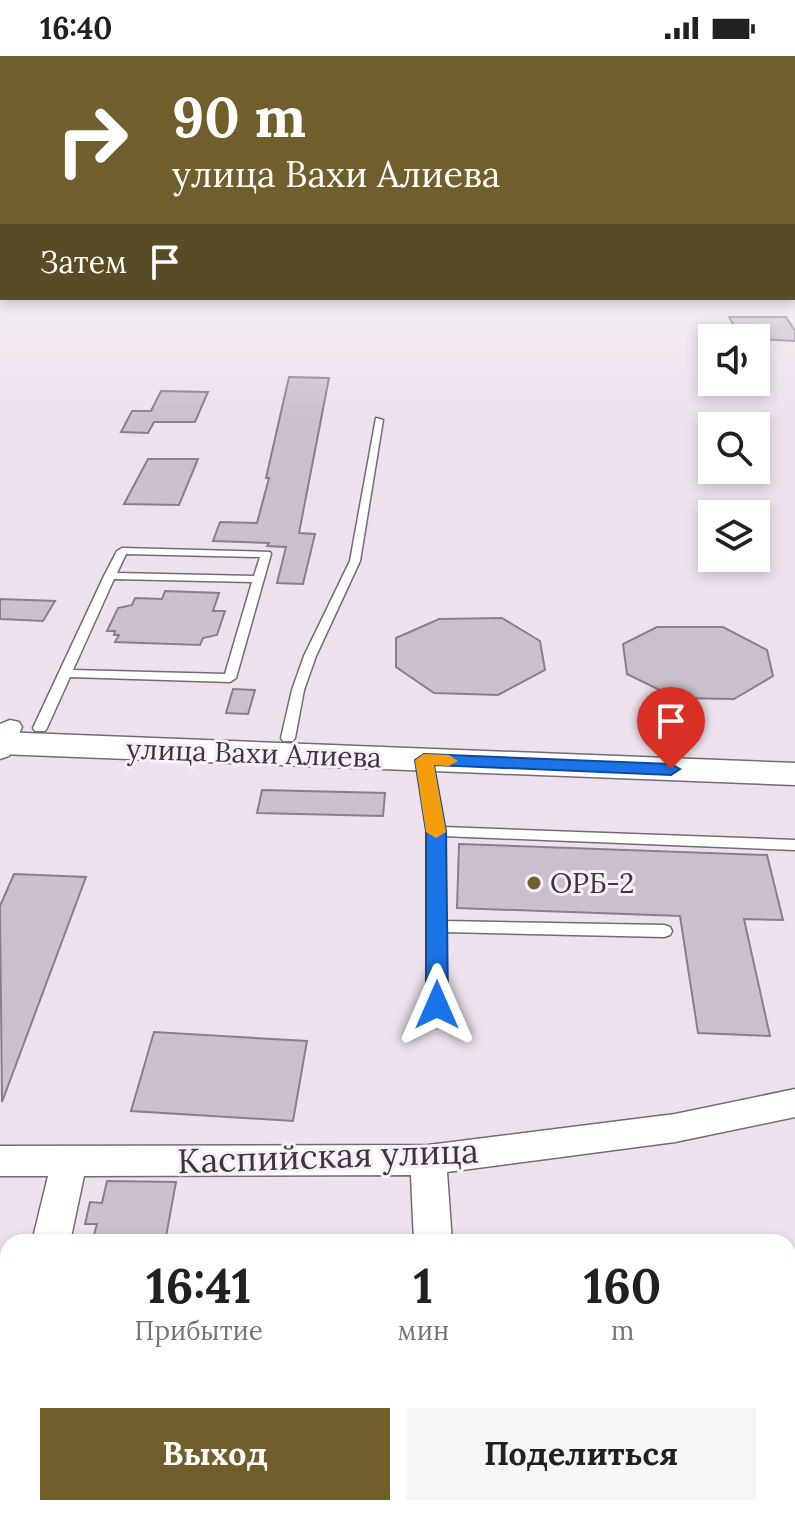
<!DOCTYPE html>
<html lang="ru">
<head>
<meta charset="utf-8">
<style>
  body { margin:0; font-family:Lora,serif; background:#f6f6f6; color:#202124; height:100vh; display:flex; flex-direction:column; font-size:30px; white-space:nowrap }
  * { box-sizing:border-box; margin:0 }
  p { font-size:26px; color:#757577 }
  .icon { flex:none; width:44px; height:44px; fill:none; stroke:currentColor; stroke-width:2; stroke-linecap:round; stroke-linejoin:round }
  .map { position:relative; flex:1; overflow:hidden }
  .details { position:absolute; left:0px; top:1178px; width:796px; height:282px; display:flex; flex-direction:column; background:#fff; border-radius:24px 24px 0 0; box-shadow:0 4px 12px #0003 }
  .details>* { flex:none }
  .hud { position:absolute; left:0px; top:0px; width:796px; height:244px; box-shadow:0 4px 12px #0003; background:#705e2c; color:#fff; overflow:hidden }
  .tools { position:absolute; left:698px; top:268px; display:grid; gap:16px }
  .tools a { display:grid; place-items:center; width:72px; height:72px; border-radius:0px; background:#fff; box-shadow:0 4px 12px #0003; font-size:40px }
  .pin { position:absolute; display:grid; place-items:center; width:68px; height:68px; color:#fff; margin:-82px -34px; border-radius:50% 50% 50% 0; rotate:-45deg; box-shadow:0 0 8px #0007 }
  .pin .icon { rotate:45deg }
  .me { position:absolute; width:88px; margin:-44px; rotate:0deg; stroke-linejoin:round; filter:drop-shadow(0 0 6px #0008) }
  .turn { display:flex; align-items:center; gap:28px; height:168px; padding:0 40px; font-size:36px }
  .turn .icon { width:104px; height:104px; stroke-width:2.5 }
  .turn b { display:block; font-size:56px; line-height:68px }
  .then { display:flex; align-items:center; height:76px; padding:0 40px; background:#0003; gap:16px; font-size:30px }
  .eta { display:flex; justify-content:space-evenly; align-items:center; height:136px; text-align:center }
  .eta b { font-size:48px; font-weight:700; line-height:56px }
  .button { display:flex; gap:16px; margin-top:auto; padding:16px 40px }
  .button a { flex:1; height:92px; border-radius:0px; background:#705e2c; color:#fff; font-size:32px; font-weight:700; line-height:92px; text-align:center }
  .button a+a { background:#f6f6f6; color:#202124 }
  .status { display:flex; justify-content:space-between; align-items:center; height:56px; padding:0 40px; background:#fff; direction:ltr }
  .status svg { height:22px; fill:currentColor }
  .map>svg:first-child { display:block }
</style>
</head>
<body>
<div class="status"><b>16:40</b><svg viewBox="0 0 49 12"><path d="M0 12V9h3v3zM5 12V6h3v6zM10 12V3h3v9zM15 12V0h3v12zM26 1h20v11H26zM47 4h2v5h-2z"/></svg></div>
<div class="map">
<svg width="795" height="1459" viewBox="0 0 795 1459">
  <rect width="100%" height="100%" fill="#ece1ed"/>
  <g fill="#cac0cc" stroke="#897f8a" stroke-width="2">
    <path d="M729,261H786L795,275V285L741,282Z"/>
    <path d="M289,321L329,322L299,477L315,478L303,528L277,527L286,491L267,490L269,487L213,485L220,466L257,467L269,422H266Z"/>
    <path d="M161,335L208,336L195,366H154L148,377L121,376L132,355H151Z"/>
    <path d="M148,403H198L179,449L124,448Z"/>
    <path d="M165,535L219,537L213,555H225L217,579L203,582L200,589L115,586L119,579H114L115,575H107L118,552L132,549L135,542L162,543Z"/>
    <path d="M0,543L55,545L43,565L0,563Z"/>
    <path d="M502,562L540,585L545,614L498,639L434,637L396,611V582L439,563Z"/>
    <path d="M657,571H723L767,594L773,620L734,643L676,642L627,618L623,588Z"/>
    <path d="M233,633L255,634L248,658L226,657Z"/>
    <path d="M262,734L385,737L383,760L257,757Z"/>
    <path d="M459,788L767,799L783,864L744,863L770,980L698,977L680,860L457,852Z"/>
    <path d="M14,818L86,821L2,1046L0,850Z"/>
    <path d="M154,976L307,985L293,1065L131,1055Z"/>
    <path d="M107,1125L176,1126L165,1186H92L97,1168H85L90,1146L102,1147Z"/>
  </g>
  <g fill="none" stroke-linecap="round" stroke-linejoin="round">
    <defs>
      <g id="service">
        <path d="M376,362L383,364L360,505L316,600L304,634L295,682L293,685H283L281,682L292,634L304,600L350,505Z"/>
        <path d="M122,492L270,496L271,498L236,622L230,626L70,621L47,672L45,675H35L33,672L104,520L117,495ZM126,498L260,501L254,520L117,517ZM114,523L252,526L225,618L73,614Z"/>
        <path d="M424,700L431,704L443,771L795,784V794L443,780L444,865L664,869L670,871L672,875L670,879L664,881L445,876L446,949L443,953L437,955L431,953L428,949L429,775L417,704Z"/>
      </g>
      <g id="minor">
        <path d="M10,664L19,666L22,671L9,700L0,703V668Z"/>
        <path d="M795,1033V1061L675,1086L447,1116L452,1186H414L411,1119L84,1120L70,1186H32L48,1120H0V1090L428,1089L675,1058Z"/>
        <path d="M8,1354V1429L0,1433V1357Z"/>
        <path d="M429,1452H473L474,1459H430Z"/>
      </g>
      <g id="secondary">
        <rect x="0" y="162" width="2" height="10"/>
        <rect x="794" y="164" width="1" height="10"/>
        <path d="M0,676L795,707V729L0,698Z"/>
      </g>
    </defs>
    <use href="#service" stroke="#746b76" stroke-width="3"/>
    <use href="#minor" stroke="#746b76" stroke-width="3"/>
    <use href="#secondary" stroke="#746b76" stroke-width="3"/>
    <use href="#service" fill="#fff" fill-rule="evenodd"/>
    <use href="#minor" fill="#fff" fill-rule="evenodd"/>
    <use href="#secondary" fill="#fff" fill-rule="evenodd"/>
  </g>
  <linearGradient id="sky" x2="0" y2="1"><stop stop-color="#99b1ba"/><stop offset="0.44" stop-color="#f6f2f7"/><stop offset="1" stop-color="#f6f2f7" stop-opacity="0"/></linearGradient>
  <rect width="795" height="363" fill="url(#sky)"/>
  <path fill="#1a73e8" stroke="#114b97" stroke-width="2" d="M424,698L671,708L680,713L671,719L434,709L446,775L448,949L444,955H429L426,949V775L415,704Z"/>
  <path fill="#f59e0b" d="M424,698L449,699L458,705L449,710L434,709L446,776L436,782L426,776L415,704Z"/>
  <circle fill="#705e2c" stroke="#f9eefa" stroke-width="3" cx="534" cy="827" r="8"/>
  <g text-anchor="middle" stroke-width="6" stroke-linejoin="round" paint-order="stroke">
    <g font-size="28" fill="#3b363b" stroke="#f9eefa">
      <text transform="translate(254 697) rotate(2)" y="10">улица Вахи Алиева</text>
    </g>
    <g font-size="28" fill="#3b363b" stroke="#f9eefa" text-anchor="start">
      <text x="550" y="837">ОРБ-2</text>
    </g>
    <g font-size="34" fill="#3b363b" stroke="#f9eefa">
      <text transform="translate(328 1100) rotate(-2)" y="12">Каспийская улица</text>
    </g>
  </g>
</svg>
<div class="tools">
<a><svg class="icon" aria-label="sound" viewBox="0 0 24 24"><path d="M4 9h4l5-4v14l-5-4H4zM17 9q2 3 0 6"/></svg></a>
<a><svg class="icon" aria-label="search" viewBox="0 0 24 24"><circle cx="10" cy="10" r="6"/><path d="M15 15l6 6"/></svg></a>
<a><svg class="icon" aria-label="layers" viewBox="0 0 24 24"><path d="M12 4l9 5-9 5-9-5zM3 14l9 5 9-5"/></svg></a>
</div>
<div class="pin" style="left:671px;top:713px;background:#d93025"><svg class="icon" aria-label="arrive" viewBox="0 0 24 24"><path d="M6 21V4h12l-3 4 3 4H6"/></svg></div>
<svg class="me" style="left:437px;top:949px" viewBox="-20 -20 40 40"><path d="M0-17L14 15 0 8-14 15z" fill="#1a73e8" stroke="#fff" stroke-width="4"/></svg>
<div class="hud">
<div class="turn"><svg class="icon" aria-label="right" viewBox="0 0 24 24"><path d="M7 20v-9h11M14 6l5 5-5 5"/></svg><div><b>90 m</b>улица Вахи Алиева</div></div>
<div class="then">Затем<svg class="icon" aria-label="arrive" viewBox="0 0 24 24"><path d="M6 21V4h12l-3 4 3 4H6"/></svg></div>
</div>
<section class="details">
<div class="eta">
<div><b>16:41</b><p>Прибытие</p></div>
<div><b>1</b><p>мин</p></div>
<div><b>160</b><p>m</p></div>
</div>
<div class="button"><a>Выход</a><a>Поделиться</a></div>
</section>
</div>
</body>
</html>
